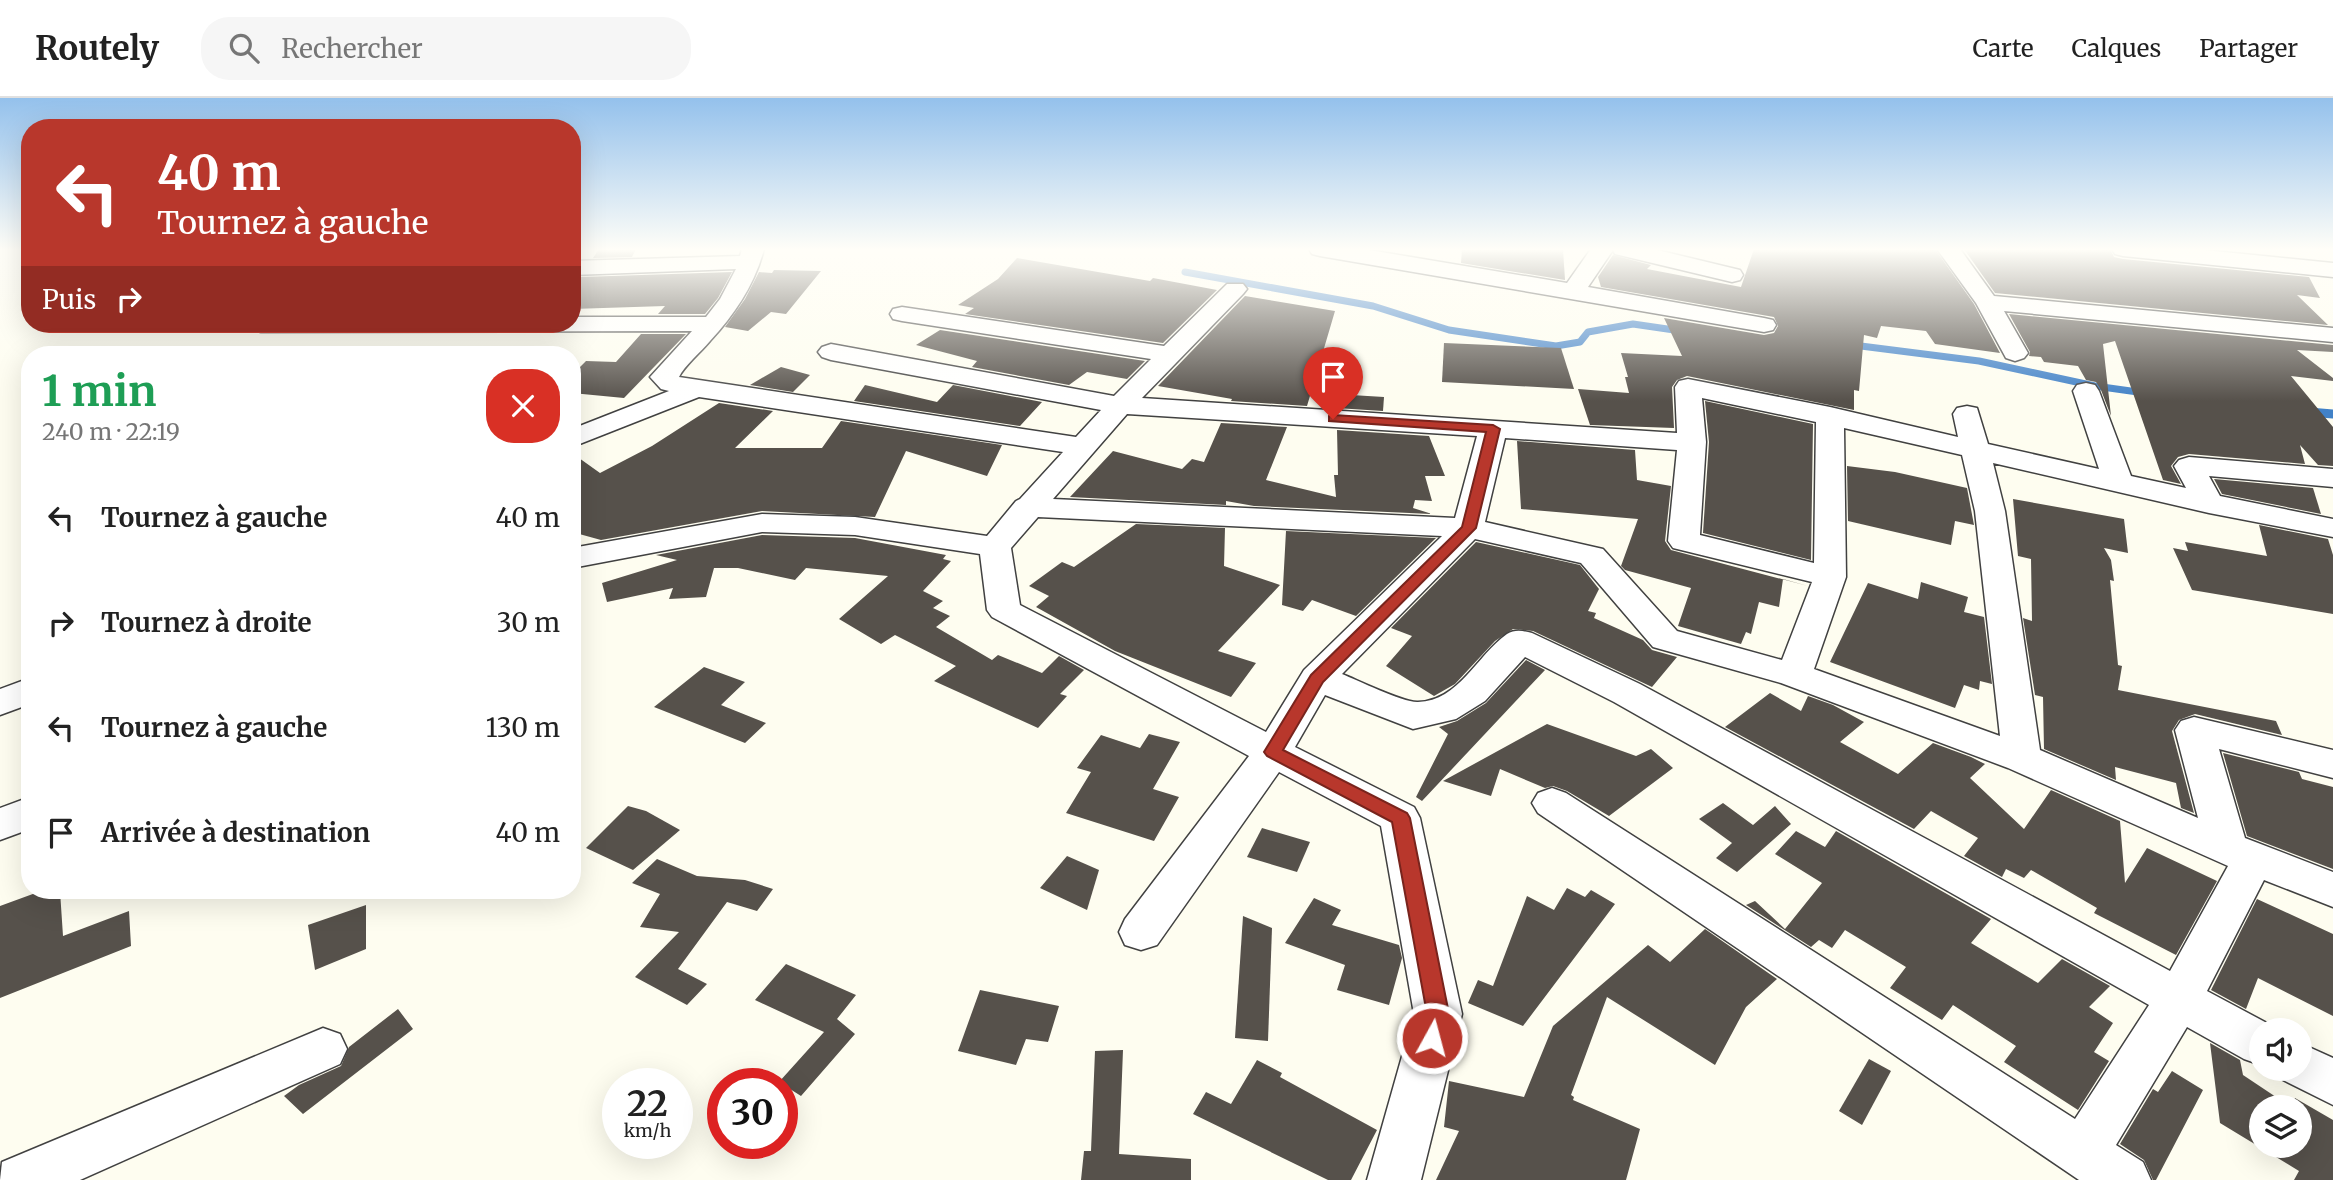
<!DOCTYPE html>
<html lang="fr">
<head>
<meta charset="utf-8">
<style>
  body { margin:0; font-family:Merriweather,serif; background:#f6f6f6; color:#222; height:100vh; display:flex; flex-direction:column; font-size:26px; white-space:nowrap }
  * { box-sizing:border-box; margin:0 }
  p { font-size:23px; color:#767676 }
  .icon { flex:none; width:38px; height:38px; fill:none; stroke:currentColor; stroke-width:2; stroke-linecap:round; stroke-linejoin:round }
  .map { position:relative; flex:1; overflow:hidden }
  .side { position:absolute; left:21px; top:248px; width:560px; height:553px; display:flex; flex-direction:column; background:#fff; border-radius:28px; box-shadow:0 7px 28px #0002 }
  .side>* { flex:none }
  .top-card { position:absolute; left:21px; top:21px; width:560px; height:214px; border-radius:28px; box-shadow:0 7px 28px #0002; background:#b8372c; color:#fff; overflow:hidden }
  .buttons { position:absolute; left:2249px; top:920px; display:grid; gap:14px }
  .buttons a { display:grid; place-items:center; width:63px; height:63px; border-radius:50%; background:#fff; box-shadow:0 7px 28px #0002; font-size:35px }
  .speed { position:absolute; left:602px; top:970px; display:flex; gap:14px; font-size:35px; font-weight:700; text-align:center }
  .speed>* { display:grid; place-content:center; width:91px; height:91px; border-radius:50%; background:#fff; box-shadow:0 7px 28px #0002; line-height:1 }
  .speed small { font-size:18px; font-weight:400 }
  .speed .limit { border:10px solid #d22; background:#fff; color:#111 }
  .pin { position:absolute; display:grid; place-items:center; width:60px; height:60px; color:#fff; margin:-72px -30px; border-radius:50% 50% 50% 0; rotate:-45deg; box-shadow:0 0 7px #0007 }
  .pin .icon { rotate:45deg }
  .me { position:absolute; width:77px; margin:-38px; rotate:7deg; stroke-linejoin:round; filter:drop-shadow(0 0 5px #0008) }
  .turn { display:flex; align-items:center; gap:24px; height:147px; padding:0 21px; font-size:32px }
  .turn .icon { width:91px; height:91px; stroke-width:2.5 }
  .turn b { display:block; font-size:49px; line-height:60px }
  .then { display:flex; align-items:center; height:66px; padding:0 21px; background:#0003; gap:14px; font-size:26px }
  .round { display:grid; place-items:center; flex:none; width:74px; height:74px; border-radius:28px; background:#f6f6f6 }
  .summary { display:flex; align-items:center; justify-content:space-between; height:119px; padding:0 21px }
  h1 { font-size:42px; font-weight:700; line-height:52px; color:#1e9e55 }
  ul { padding:0; list-style:none }
  li { display:flex; align-items:center; gap:21px; height:105px; padding:0 21px }
  li div { flex:1 }
  li b { display:block; font-size:26px }
  li em { font-style:normal }
  header { display:flex; align-items:center; gap:42px; box-sizing:border-box; height:98px; padding:0 35px; background:#fff; border-bottom:2px solid #e0e0e0 }
  header strong { font-size:33px }
  nav { display:flex; gap:38px; margin-inline-start:auto; font-size:24px }
  .search { width:490px; height:63px; background:#f6f6f6; display:flex; align-items:center; gap:18px; box-sizing:border-box; padding:0 24px; border-radius:28px; color:#767676; font-size:26px }
  .map>svg:first-child { display:block }
</style>
</head>
<body>
<header>
<strong>Routely</strong>
<div class="search"><svg class="icon" aria-label="search" viewBox="0 0 24 24"><circle cx="10" cy="10" r="6"/><path d="M15 15l6 6"/></svg>Rechercher</div>
<nav><a>Carte</a><a>Calques</a><a>Partager</a></nav>
</header>
<div class="map">
<svg width="2333" height="1082" viewBox="0 0 2333 1082">
  <rect width="100%" height="100%" fill="#fefdf0"/>
  <g fill="none" stroke-linecap="round" stroke-linejoin="round">
    <g stroke="#4181c7" stroke-width="7">
      <path d="M1185,174L1373,208L1449,232L1556,248L1580,244L1588,234L1633,226L1681,233"/>
      <path d="M1853,247L1979,263L2095,288L2145,295"/>
      <path d="M2309,314H2314"/>
    </g>
    <path stroke="#4181c7" stroke-width="9" d="M2309,314L2333,316"/>
  </g>
  <g fill="#56514b" fill-rule="evenodd">
    <path d="M599,151H636L632,159L593,160Z"/>
    <path d="M1462,151H1563L1565,182L1461,165Z"/>
    <path d="M1754,151H1935L1974,206L2000,255L1935,246L1926,233L1881,228L1877,240L1864,237L1859,293L1854,292V312L1687,278L1677,282L1672,289L1674,330L1590,327L1578,291L1629,295L1625,279H1628L1621,255L1682,258L1664,220L1764,237L1774,235L1778,228L1774,219L1601,189L1598,179L1613,157L1651,167L1647,171L1741,189Z"/>
    <path d="M1964,151H2110L2114,159L2123,161L2309,179L2320,200L2297,197L2328,227L1995,195Z"/>
    <path d="M1017,160L1150,183L1153,180L1217,192L1163,245L965,216L974,210L958,207L998,181Z"/>
    <path d="M774,172L821,173L786,216L771,214L748,233L725,229L745,201L759,174L772,175Z"/>
    <path d="M732,174L718,200L705,216H658L665,208L572,211V193L581,179Z"/>
    <path d="M1245,198L1335,213L1307,308L1231,303L1232,301L1158,288Z"/>
    <path d="M2009,216L2333,247V254L2297,252L2333,280V283L2291,278L2333,329V368L2318,367L2300,347L2305,366L2189,356L2178,359L2171,368L2181,386L2163,382L2115,243L2103,246L2111,318L2101,292L2096,284L2086,282L2078,268L2044,264L2041,259L2029,258L2030,254Z"/>
    <path d="M940,232L1145,263L1127,281L1087,274L1069,287L972,269L977,263L916,247Z"/>
    <path d="M641,236H686L624,300L572,295V277L586,263L616,264Z"/>
    <path d="M1444,245L1561,250L1574,291L1442,284Z"/>
    <path d="M781,269L810,277L793,294L750,287Z"/>
    <path d="M865,287L937,304L953,287L1042,304L1020,328L854,303Z"/>
    <path d="M1335,296L1384,299L1383,313L1336,310Z"/>
    <path d="M1705,303L1813,326L1811,462L1703,435L1709,344Z"/>
    <path d="M719,305L773,313L735,350H822L841,323L1002,347L987,378L906,353L875,419L762,413L601,442L572,434V355L600,375L652,348Z"/>
    <path d="M1221,325L1287,329L1266,382L1336,399L1334,377H1338L1337,332L1429,338L1445,378H1425L1432,403L1415,402L1413,410L1432,416L1254,408L1226,403V407L1070,399L1113,353L1182,371L1192,361L1204,364Z"/>
    <path d="M1517,343L1635,352L1637,382L1671,388L1665,443L1671,452L1808,488L1783,481L1779,509L1759,504L1751,536L1746,534L1741,546L1678,528L1691,490L1625,472L1621,468L1638,421L1521,411Z"/>
    <path d="M1847,368L1895,374L1967,390L1974,427L1955,423L1951,447L1848,423Z"/>
    <path d="M2214,381L2313,390L2321,416L2222,396Z"/>
    <path d="M2013,401L2124,421L2128,455L2104,450L2111,462L2114,483L2110,482L2118,567L2122,568L2118,592L2276,623L2282,637L2195,616L2179,622L2172,633L2194,715L2181,710L2176,685L2115,669L2116,682L2044,651L2043,599L2035,597L2023,520L2032,523L2031,461L2018,458Z"/>
    <path d="M1136,426L1225,430L1224,468L1280,487L1218,553L1256,565L1231,599L1115,553L1036,509L1049,498L1029,488L1062,464L1074,469Z"/>
    <path d="M2259,427L2328,441L2333,457V516L2192,492L2173,450L2188,453L2185,444L2267,458Z"/>
    <path d="M1286,433L1436,440L1356,518L1312,502L1303,513L1282,507Z"/>
    <path d="M762,437L855,440L946,457L943,461L951,463L923,493L943,503L933,510L950,518L936,529L992,562L998,557L1042,575L1059,558L1084,572L1060,596L1067,598L1038,630L934,583L956,568L895,537L881,546L839,521L888,478L806,470L795,482L738,470H714L706,499L669,501L673,490L607,504L602,485L677,462L656,457Z"/>
    <path d="M1476,444L1580,467L1599,491L1588,513L1596,515L1594,520L1643,542L1652,552L1677,559L1652,589L1533,533L1513,531L1495,543L1455,586L1434,598L1386,568L1412,538L1391,530Z"/>
    <path d="M1921,484L1968,499L1964,514L1984,519L1992,586L1980,583L1979,592L1964,587L1955,610L1830,564L1868,485L1918,501Z"/>
    <path d="M1526,562L1545,572L1422,703L1416,699L1448,636L1439,629L1457,623L1486,605Z"/>
    <path d="M704,569L745,584L721,607L766,625L745,645L654,609Z"/>
    <path d="M1770,595L1801,613L1808,598L1833,607L1864,624L1840,644L1898,676L1933,645L1971,659L1985,666L1970,680L2024,731L2051,692L2120,723L2125,785L2147,750L2217,783L2176,857L2094,815L2097,810L2031,772L2024,780L2006,771L2002,779L1964,758L1978,740L1931,713L1914,731L1725,629Z"/>
    <path d="M1547,626L1636,658L1651,651L1673,670L1609,718L1567,693L1553,688L1545,690L1500,671L1491,698L1443,683Z"/>
    <path d="M1149,636L1180,644L1153,691L1179,699L1154,743L1066,715L1091,674L1077,670L1101,637L1140,650Z"/>
    <path d="M2223,655L2299,674L2302,681L2333,689V771L2247,738Z"/>
    <path d="M1723,705L1753,727L1775,708L1791,726L1737,774L1716,760L1732,745L1699,721Z"/>
    <path d="M628,708L646,713L680,732L633,772L586,750Z"/>
    <path d="M1262,730L1310,744L1297,774L1247,759Z"/>
    <path d="M1796,733L1825,749L1836,733L1991,821L1971,845L2038,885L2062,861L2110,888L2089,909L2113,925L2094,954L2109,963L2078,1012L2004,964L2016,948L1953,907L1942,922L1890,890L1906,869L1845,832L1832,850L1819,842L1811,849L1746,807L1755,803L1785,831L1822,785L1775,756Z"/>
    <path d="M1067,758L1099,772L1087,812L1040,790Z"/>
    <path d="M657,761L697,778L745,782L773,791L757,813L727,804L678,871L707,886L687,907L635,879L679,834L640,829L660,796L632,785Z"/>
    <path d="M1567,790L1585,799L1591,792L1615,806L1523,928L1468,905L1478,882L1493,888L1527,798L1554,812Z"/>
    <path d="M41,793H60L63,838L129,813L131,848L0,900V808Z"/>
    <path d="M1314,800L1341,812L1332,827L1399,847L1402,860L1389,907L1337,892L1345,867L1285,845Z"/>
    <path d="M2257,801L2333,836V918L2258,880L2246,911L2211,892Z"/>
    <path d="M366,807V851L315,872L308,827Z"/>
    <path d="M1243,818L1272,830L1268,943L1235,940Z"/>
    <path d="M1705,831L1777,881L1746,909L1715,967L1607,899L1571,997L1574,999L1573,1002L1640,1031L1626,1082H1436L1459,1033L1444,1029L1449,983L1524,999L1553,928L1648,847L1670,864Z"/>
    <path d="M786,866L856,897L837,921L855,936L801,998L779,984L824,934L755,902Z"/>
    <path d="M980,892L1059,908L1048,944L1026,941L1016,967L958,953Z"/>
    <path d="M398,911L413,931L303,1016L284,998L299,987L341,968L349,949Z"/>
    <path d="M2210,945L2240,962L2243,977L2291,1009L2295,1000L2333,1022V1082H2294L2299,1073L2220,1025ZM2261,1010H2300V1048H2261Z"/>
    <path d="M1123,952L1119,1056L1191,1061V1082H1081L1084,1053H1091L1095,953Z"/>
    <path d="M1869,961L1891,973L1862,1027L1839,1013Z"/>
    <path d="M1257,962L1282,975L1280,979L1377,1032L1351,1082H1328L1193,1016L1206,994L1231,1006Z"/>
    <path d="M2172,973L2203,992L2156,1082H2153L2144,1062L2120,1046L2153,991L2158,994Z"/>
  </g>
  <g fill="none" stroke-linecap="round" stroke-linejoin="round">
    <defs>
      <g id="minor">
        <path d="M742,151H764C755,186 735,216 710,243C701,254 684,268 679,279L1076,339L1101,312L831,262L822,259L818,254L822,249L831,246L1114,298L1151,261L902,223L893,221L890,216L893,211L902,209L1164,248L1227,186H1243L1247,191L1243,196L1142,300L1677,335L1675,289L1679,283L1688,281L1830,309L1958,339L1953,316L1957,310L1967,308L1977,310L1988,346L2099,371L2073,293L2077,287L2086,285L2095,287L2099,293L2131,378L2186,390L2174,368L2179,362L2189,359L2333,371V389L2209,378L2220,398L2333,421V439L2209,415L1993,365L2005,413L2040,652L2198,720L2175,632L2181,623L2194,619L2333,652V680L2219,651L2245,740L2333,774V809L2264,782L2207,893L2278,931L2261,933V967L2244,961L2187,929L2116,1047L2143,1064L2151,1082H2079L1538,715L1532,705L1538,695L1552,690L1566,695L2075,1021L2149,907L1614,604L1525,559L1485,603L1456,621L1413,631L1325,597L1295,649L1414,709L1420,720L1462,916L1421,1082H1367L1414,916L1381,728L1279,674L1157,847L1141,852L1125,847L1119,834L1125,821L1249,658L992,519L987,512L980,456L855,437L762,434L572,470V450L762,416L855,419L987,438L1016,403L1020,401L1063,354L699,299L572,349V331L669,293L661,291L650,279L692,233L261,234L252,232L249,227L572,226V219H706L720,201L736,171L572,177V163L740,158ZM1702,300L1816,324L1814,465L1700,437L1706,344ZM1127,316L1477,338L1455,420L1053,401ZM1844,330L1962,357L1975,413L2000,638L1814,571L1846,479ZM1505,340L1677,352L1668,443L1673,450L1812,484L1782,562L1677,533L1603,451L1485,424ZM1038,419L1442,438L1304,572L1266,634L1020,507L1011,450ZM1475,441L1581,465L1653,549L1781,585L2008,670L2228,768L2170,873L1640,586L1532,535C1524,533 1515,531 1507,536C1477,557 1459,603 1418,604C1404,605 1357,582 1342,576Z"/>
        <path d="M1309,151H1363L1567,185L1591,151H1653L1740,172L1743,177L1740,182L1732,184L1615,156L1613,152L1588,189L1764,220L1773,222L1776,227L1773,232L1764,234L1320,158L1312,156Z"/>
        <path d="M1937,151H1960L1994,198L2333,230V244L2004,213L2028,255L2024,260L2015,263L2006,260L1976,205Z"/>
        <path d="M2112,151H2194L2333,165V179L2123,158L2115,156Z"/>
        <path d="M30,580V606L0,617V591Z"/>
        <path d="M30,699V731L0,742V710Z"/>
        <path d="M323,930L340,936L347,951L340,966L80,1082H0L2,1064Z"/>
        <path d="M2300,945L2333,960V1007L2283,982L2277,971H2300Z"/>
      </g>
    </defs>
    <use href="#minor" stroke="#414141" stroke-width="3"/>
    <use href="#minor" fill="#fff" fill-rule="evenodd"/>
  </g>
  <linearGradient id="sky" x2="0" y2="1"><stop stop-color="#94c1ec"/><stop offset="0.5" stop-color="#fffef8"/><stop offset="1" stop-color="#fffef8" stop-opacity="0"/></linearGradient>
  <rect width="2333" height="303" fill="url(#sky)"/>
  <path fill="#b8372c" stroke="#78241d" stroke-width="2" d="M1333,317L1493,327L1500,331L1476,430L1323,584L1283,652L1407,715L1410,720L1449,916L1439,947L1432,949L1424,947L1420,940L1427,916L1392,724L1267,658L1264,654L1311,577L1462,429L1486,334L1329,323V318Z"/>
</svg>
<div class="buttons">
<a><svg class="icon" aria-label="sound" viewBox="0 0 24 24"><path d="M4 9h4l5-4v14l-5-4H4zM17 9q2 3 0 6"/></svg></a>
<a><svg class="icon" aria-label="layers" viewBox="0 0 24 24"><path d="M12 4l9 5-9 5-9-5zM3 14l9 5 9-5"/></svg></a>
</div>
<div class="speed"><div>22<small>km/h</small></div><div class="limit">30</div></div>
<div class="pin" style="left:1333px;top:321px;background:#d93025"><svg class="icon" aria-label="arrive" viewBox="0 0 24 24"><path d="M6 21V4h12l-3 4 3 4H6"/></svg></div>
<svg class="me" style="left:1432px;top:940px" viewBox="-20 -20 40 40"><circle r="17" fill="#b8372c" stroke="#fff" stroke-width="3"/><path d="M0-11L8 9 0 5-8 9z" fill="#fff"/></svg>
<div class="top-card">
<div class="turn"><svg class="icon" aria-label="left" viewBox="0 0 24 24"><path d="M17 20v-9H6M10 6l-5 5 5 5"/></svg><div><b>40 m</b>Tournez à gauche</div></div>
<div class="then">Puis<svg class="icon" aria-label="right" viewBox="0 0 24 24"><path d="M7 20v-9h11M14 6l5 5-5 5"/></svg></div>
</div>
<section class="side">
<div class="summary"><div><h1>1 min</h1><p>240 m · 22:19</p></div><a class="round" style="background:#d93025;color:#fff"><svg class="icon" aria-label="close" viewBox="0 0 24 24"><path d="M6 6l12 12M18 6L6 18"/></svg></a></div>
<ul>
<li><svg class="icon" aria-label="left" viewBox="0 0 24 24"><path d="M17 20v-9H6M10 6l-5 5 5 5"/></svg><div><b>Tournez à gauche</b></div><em>40 m</em></li>
<li><svg class="icon" aria-label="right" viewBox="0 0 24 24"><path d="M7 20v-9h11M14 6l5 5-5 5"/></svg><div><b>Tournez à droite</b></div><em>30 m</em></li>
<li><svg class="icon" aria-label="left" viewBox="0 0 24 24"><path d="M17 20v-9H6M10 6l-5 5 5 5"/></svg><div><b>Tournez à gauche</b></div><em>130 m</em></li>
<li><svg class="icon" aria-label="arrive" viewBox="0 0 24 24"><path d="M6 21V4h12l-3 4 3 4H6"/></svg><div><b>Arrivée à destination</b></div><em>40 m</em></li>
</ul>
</section>
</div>
</body>
</html>
